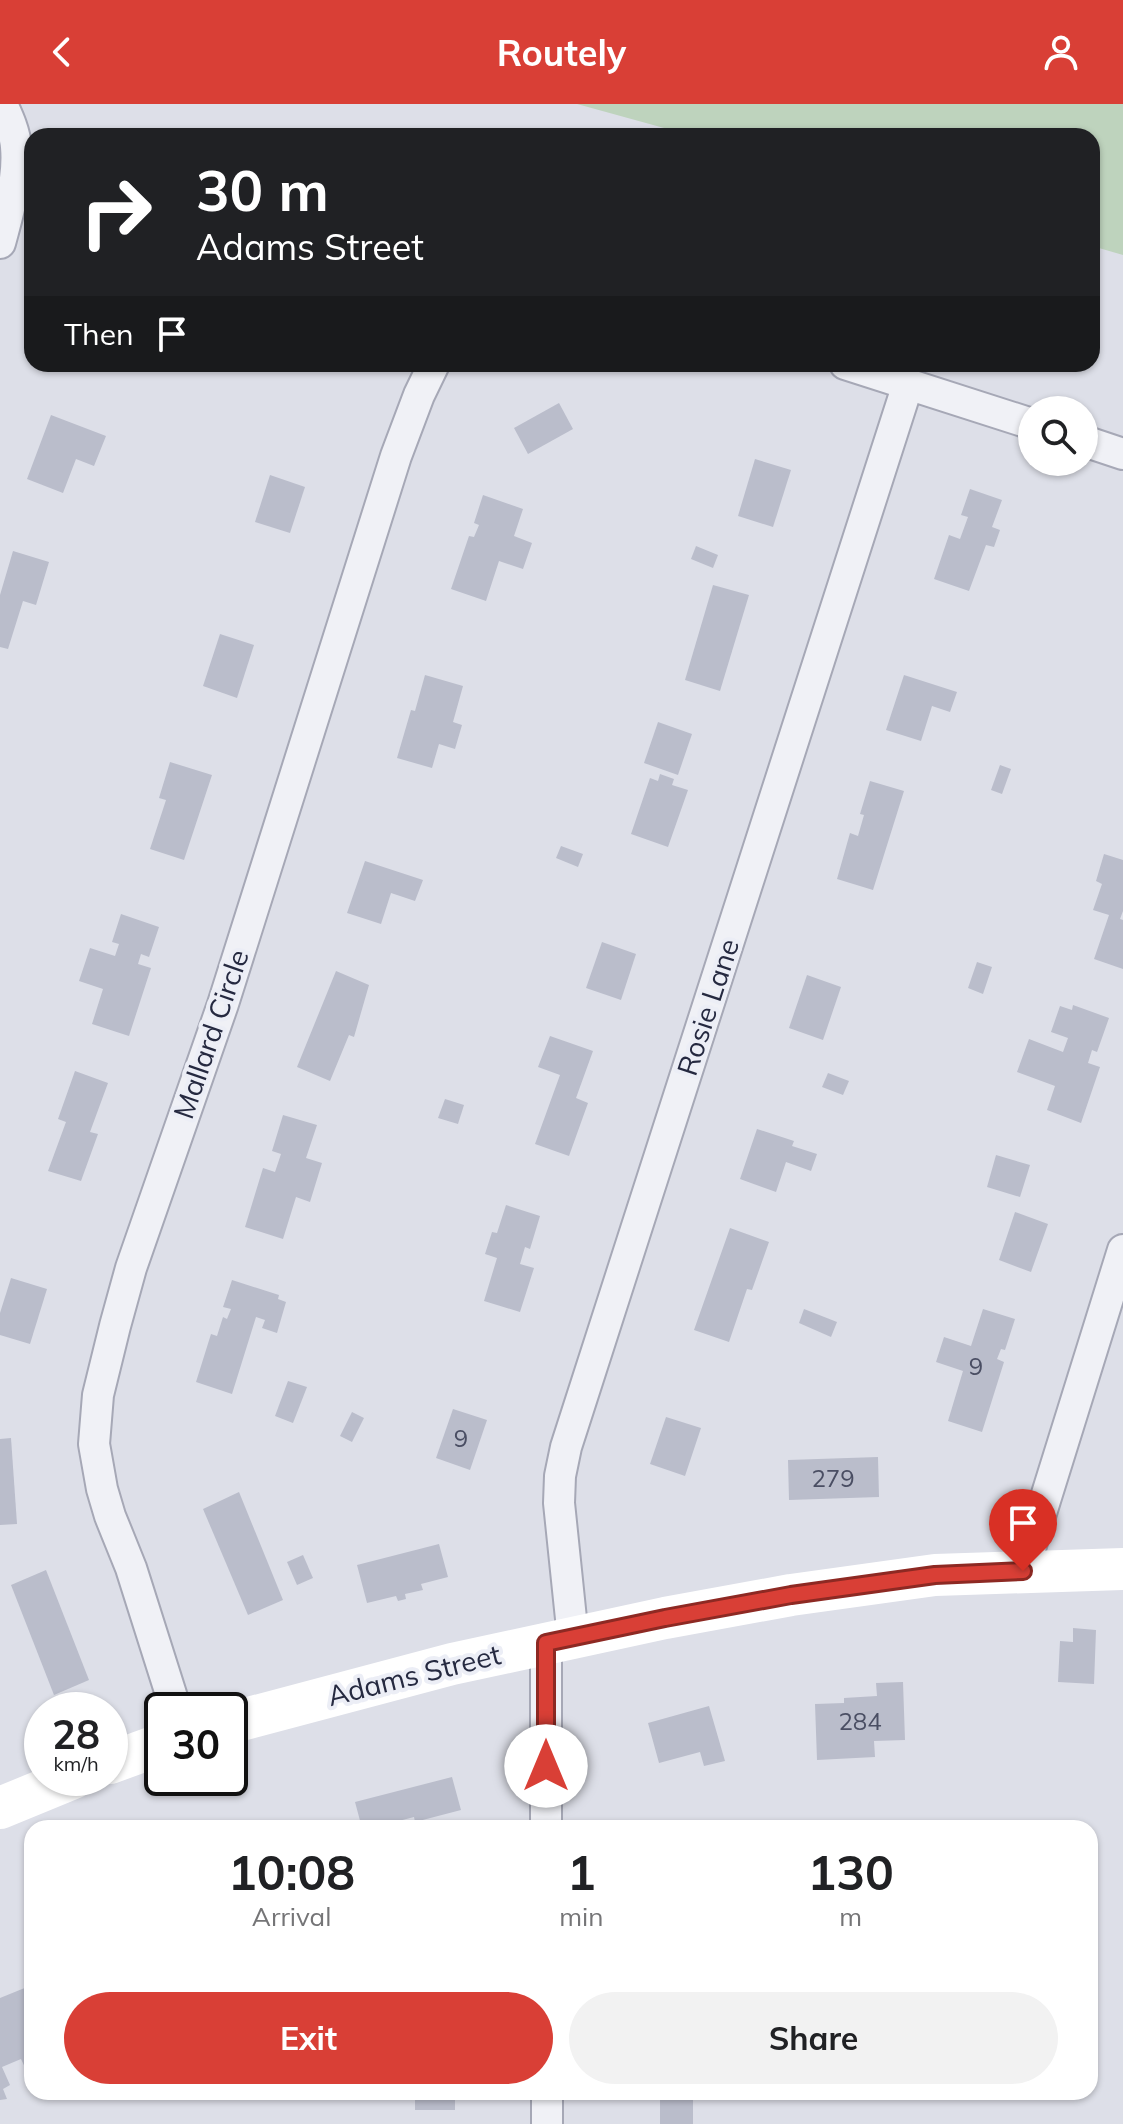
<!DOCTYPE html>
<html lang="en">
<head>
<meta charset="utf-8">
<style>
  body { margin:0; font-family:Mulish,sans-serif; background:#f2f2f2; color:#202124; height:100vh; display:flex; flex-direction:column; font-size:30px; white-space:nowrap }
  * { box-sizing:border-box; margin:0 }
  p { font-size:26px; color:#757577 }
  .icon { flex:none; width:44px; height:44px; fill:none; stroke:currentColor; stroke-width:2; stroke-linecap:round; stroke-linejoin:round }
  .map { position:relative; flex:1; overflow:hidden }
  .drawer { position:absolute; left:24px; top:1716px; width:1074px; height:280px; display:flex; flex-direction:column; background:#fff; border-radius:24px; box-shadow:0 2px 6px #0004 }
  .drawer>* { flex:none }
  .banner { position:absolute; left:24px; top:24px; width:1076px; height:244px; border-radius:24px; box-shadow:0 2px 6px #0004; background:#202124; color:#fff; overflow:hidden }
  .tools { position:absolute; left:1018px; top:292px; display:grid; gap:16px }
  .tools a { display:grid; place-items:center; width:80px; height:80px; border-radius:50%; background:#fff; box-shadow:0 2px 6px #0004; font-size:40px }
  .speed { position:absolute; left:24px; top:1588px; display:flex; gap:16px; font-size:40px; font-weight:700; text-align:center }
  .speed>* { display:grid; place-content:center; width:104px; height:104px; border-radius:50%; background:#fff; box-shadow:0 2px 6px #0004; line-height:1 }
  .speed small { font-size:20px; font-weight:400 }
  .speed .limit { border:4px solid #111; border-radius:12px; background:#fff; color:#111 }
  .pin { position:absolute; display:grid; place-items:center; width:68px; height:68px; color:#fff; margin:-82px -34px; border-radius:50% 50% 50% 0; rotate:-45deg; box-shadow:0 0 8px #0007 }
  .pin .icon { rotate:45deg }
  .me { position:absolute; width:88px; margin:-44px; rotate:0deg; stroke-linejoin:round; filter:drop-shadow(0 0 6px #0008) }
  .turn { display:flex; align-items:center; gap:28px; height:168px; padding:0 40px; font-size:36px }
  .turn .icon { width:104px; height:104px; stroke-width:2.5 }
  .turn b { display:block; font-size:56px; line-height:68px }
  .then { display:flex; align-items:center; height:76px; padding:0 40px; background:#0003; gap:16px; font-size:30px }
  .eta { display:flex; justify-content:space-evenly; align-items:center; height:136px; text-align:center }
  .eta b { font-size:48px; font-weight:700; line-height:56px }
  .primary-button { display:flex; gap:16px; margin-top:auto; padding:16px 40px }
  .primary-button a { flex:1; height:92px; border-radius:48px; background:#d93f36; color:#fff; font-size:32px; font-weight:700; line-height:92px; text-align:center }
  .primary-button a+a { background:#f2f2f2; color:#202124 }
  header { display:flex; justify-content:space-between; align-items:center; height:104px; padding:0 40px; background:#d93f36; color:#fff; font-size:36px; font-weight:700 }
  .map>svg:first-child { display:block }
</style>
</head>
<body>
<header><svg class="icon" aria-label="back" viewBox="0 0 24 24"><path d="M15 5l-7 7 7 7"/></svg>Routely<svg class="icon" aria-label="person" viewBox="0 0 24 24"><circle cx="12" cy="8" r="4"/><path d="M4 21q1-7 8-7t8 7"/></svg></header>
<div class="map">
<svg width="1123" height="2020" viewBox="0 0 1123 2020">
  <rect width="100%" height="100%" fill="#dddfe8"/>
  <path fill="#bed3bd" d="M577,0H1123V151L1092,142V32H693Z"/>
  <g fill="#babdcb">
    <path d="M559,299L573,325L528,350L514,324Z"/>
    <path d="M51,311L106,332L94,362L76,355L63,389L27,375Z"/>
    <path d="M755,355L791,366L773,423L738,412Z"/>
    <path d="M270,371L305,383L290,429L255,418Z"/>
    <path d="M970,385L1002,396L992,423L1000,426L994,443L986,441L969,487L934,475L949,431L960,435L968,413L961,411Z"/>
    <path d="M483,391L523,405L514,432L532,439L523,465L499,457L486,497L451,485L469,432L474,433L479,421L474,419Z"/>
    <path d="M696,442L718,451L713,464L691,455Z"/>
    <path d="M13,447L49,458L36,501L23,497L8,545L0,543V491Z"/>
    <path d="M713,481L749,491L720,587L685,576Z"/>
    <path d="M220,530L254,541L237,594L203,582Z"/>
    <path d="M425,571L463,582L453,618L462,621L455,645L439,640L432,664L397,654L411,606L415,607Z"/>
    <path d="M904,571L957,588L950,608L932,602L921,637L886,626Z"/>
    <path d="M658,618L692,630L678,671L644,659Z"/>
    <path d="M170,658L212,671L184,756L150,745L166,696L159,694Z"/>
    <path d="M1000,661L1011,665L1002,690L991,686Z"/>
    <path d="M660,670L674,675L672,681L688,686L668,743L631,730L650,674L658,677Z"/>
    <path d="M870,677L904,687L873,786L837,775L850,729L858,732L864,711L860,710Z"/>
    <path d="M561,742L583,750L578,763L556,754Z"/>
    <path d="M1104,750L1123,756V807L1120,815L1123,816V865L1094,855L1109,811L1093,806L1102,780L1096,777Z"/>
    <path d="M365,757L423,776L415,797L391,789L381,820L347,809Z"/>
    <path d="M121,810L159,823L149,853L141,850L138,860L151,864L129,932L92,920L103,885L79,877L90,844L115,852L119,840L112,838Z"/>
    <path d="M602,838L636,850L621,896L586,884Z"/>
    <path d="M977,858L992,863L983,890L968,884Z"/>
    <path d="M336,867L369,881L354,933L349,931L330,977L297,963Z"/>
    <path d="M807,871L841,883L823,936L789,924Z"/>
    <path d="M1073,901L1109,914L1097,948L1092,946L1088,959L1100,963L1081,1019L1047,1006L1055,982L1017,968L1029,935L1063,948L1068,934L1051,928L1060,902L1072,906Z"/>
    <path d="M550,932L593,947L576,994L588,999L569,1052L535,1040L560,971L538,963Z"/>
    <path d="M75,967L108,979L90,1028L98,1030L81,1077L48,1067L66,1018L58,1015Z"/>
    <path d="M828,969L849,977L843,991L822,983Z"/>
    <path d="M445,995L464,1001L458,1020L438,1014Z"/>
    <path d="M283,1011L317,1021L306,1054L322,1059L310,1098L296,1093L283,1135L245,1123L263,1064L275,1068L281,1050L272,1047Z"/>
    <path d="M757,1025L794,1037L792,1042L817,1050L811,1067L786,1058L776,1088L740,1075Z"/>
    <path d="M996,1051L1030,1061L1020,1093L987,1083Z"/>
    <path d="M506,1101L540,1112L530,1145L525,1143L520,1160L534,1164L520,1208L484,1197L497,1154L485,1150L492,1128L497,1129Z"/>
    <path d="M1015,1108L1048,1120L1031,1168L999,1156Z"/>
    <path d="M730,1124L769,1138L752,1186L747,1185L729,1238L694,1226Z"/>
    <path d="M11,1174L47,1185L30,1240L0,1231V1209Z"/>
    <path d="M232,1176L279,1191L278,1195L286,1198L277,1229L262,1224L265,1216L256,1213L232,1290L196,1278L211,1230L217,1232L223,1213L227,1215L231,1205L223,1203Z"/>
    <path d="M804,1205L837,1218L831,1233L799,1219Z"/>
    <path d="M983,1205L1015,1215L1005,1246L1001,1245L997,1255L1004,1258L982,1328L948,1317L963,1267L936,1258L944,1233L971,1242Z"/>
    <path d="M288,1277L307,1283L293,1319L275,1312Z"/>
    <path d="M453,1305L487,1316L470,1366L436,1354Z"/>
    <path d="M352,1308L364,1314L352,1338L340,1332Z"/>
    <path d="M666,1313L701,1324L685,1372L650,1360Z"/>
    <path d="M11,1334L17,1420L0,1421V1335Z"/>
    <path d="M878,1353L879,1393L789,1396L788,1356Z"/>
    <path d="M239,1388L283,1496L248,1511L203,1405Z"/>
    <path d="M439,1440L448,1473L421,1480L423,1486L405,1490L406,1495L398,1497L396,1492L367,1499L357,1461Z"/>
    <path d="M303,1451L313,1474L297,1481L287,1458Z"/>
    <path d="M46,1466L89,1576L54,1591L11,1481Z"/>
    <path d="M1073,1524L1096,1526L1094,1580L1058,1578L1060,1537L1073,1538Z"/>
    <path d="M903,1578L905,1636L874,1637L875,1653L817,1656L815,1600L844,1599V1594L877,1592L876,1579Z"/>
    <path d="M709,1602L725,1657L704,1662L700,1648L659,1659L648,1619Z"/>
    <path d="M452,1673L461,1706L415,1718L414,1713L391,1719L392,1724H362L355,1698Z"/>
    <path d="M32,1881V1971L29,1972L21,1955L2,1963L10,1981L3,1985L7,1995L0,1996V1894Z"/>
    <rect x="415" y="1988" width="40" height="18"/>
    <rect x="660" y="1988" width="33" height="32"/>
  </g>
  <g fill="none" stroke-linecap="round" stroke-linejoin="round">
    <defs>
      <g id="street">
        <path d="M0,139C8,109 19,74 16,43C15,28 8,13 2,0"/>
        <path d="M845,260L1032,320"/>
        <path d="M1084,337L1123,350"/>
        <path d="M1023,1467L1123,1146"/>
        <path d="M573,1534L559,1399L560,1372L566,1343L908,280"/>
        <path d="M546,1539V1724"/>
        <path d="M176,1606L131,1464L110,1412L102,1385L94,1340L98,1291L115,1222L131,1164L223,900L396,352L419,291L434,260"/>
        <path d="M547,1988V2020"/>
      </g>
    </defs>
    <use href="#street" stroke="#a6a8b6" stroke-width="34"/>
    <use href="#street" stroke="#f0f1f6" stroke-width="30"/>
    <g stroke="#fff" stroke-width="42">
      <path d="M230,1619L452,1560L665,1514L791,1491L935,1471L1123,1465"/>
      <path d="M110,1659L162,1640"/>
      <path d="M0,1704L73,1674"/>
    </g>
  </g>
  <g fill="none" stroke-linecap="round" stroke-linejoin="round">
    <defs>
      <path id="route" d="M546,1662V1539L665,1514L791,1491L935,1471L1023,1467"/>
    </defs>
    <use href="#route" stroke="#8d2923" stroke-width="20"/>
    <use href="#route" stroke="#d93f36" stroke-width="14"/>
  </g>
  <g text-anchor="middle" stroke-width="8" stroke-linejoin="round" paint-order="stroke">
    <g font-size="24" fill="#4a4e63">
      <text x="976" y="1271">9</text>
      <text x="461" y="1343">9</text>
      <text x="833" y="1383">279</text>
      <text x="860" y="1626">284</text>
    </g>
    <g font-size="28" fill="#252940" stroke="#eceef6">
      <text transform="translate(708 903) rotate(-72)" y="10">Rosie Lane</text>
      <text transform="translate(211 930) rotate(-71)" y="10">Mallard Circle</text>
      <text transform="translate(414 1571) rotate(-14)" y="10">Adams Street</text>
    </g>
  </g>
</svg>
<div class="tools">
<a><svg class="icon" aria-label="search" viewBox="0 0 24 24"><circle cx="10" cy="10" r="6"/><path d="M15 15l6 6"/></svg></a>
</div>
<div class="speed"><div>28<small>km/h</small></div><div class="limit">30</div></div>
<div class="pin" style="left:1023px;top:1467px;background:#d93025"><svg class="icon" aria-label="arrive" viewBox="0 0 24 24"><path d="M6 21V4h12l-3 4 3 4H6"/></svg></div>
<svg class="me" style="left:546px;top:1662px" viewBox="-20 -20 40 40"><circle r="19" fill="#fff"/><path d="M0-13L10 11 0 6-10 11z" fill="#d93f36"/></svg>
<div class="banner">
<div class="turn"><svg class="icon" aria-label="right" viewBox="0 0 24 24"><path d="M7 20v-9h11M14 6l5 5-5 5"/></svg><div><b>30 m</b>Adams Street</div></div>
<div class="then">Then<svg class="icon" aria-label="arrive" viewBox="0 0 24 24"><path d="M6 21V4h12l-3 4 3 4H6"/></svg></div>
</div>
<section class="drawer">
<div class="eta">
<div><b>10:08</b><p>Arrival</p></div>
<div><b>1</b><p>min</p></div>
<div><b>130</b><p>m</p></div>
</div>
<div class="primary-button"><a>Exit</a><a>Share</a></div>
</section>
</div>
</body>
</html>
